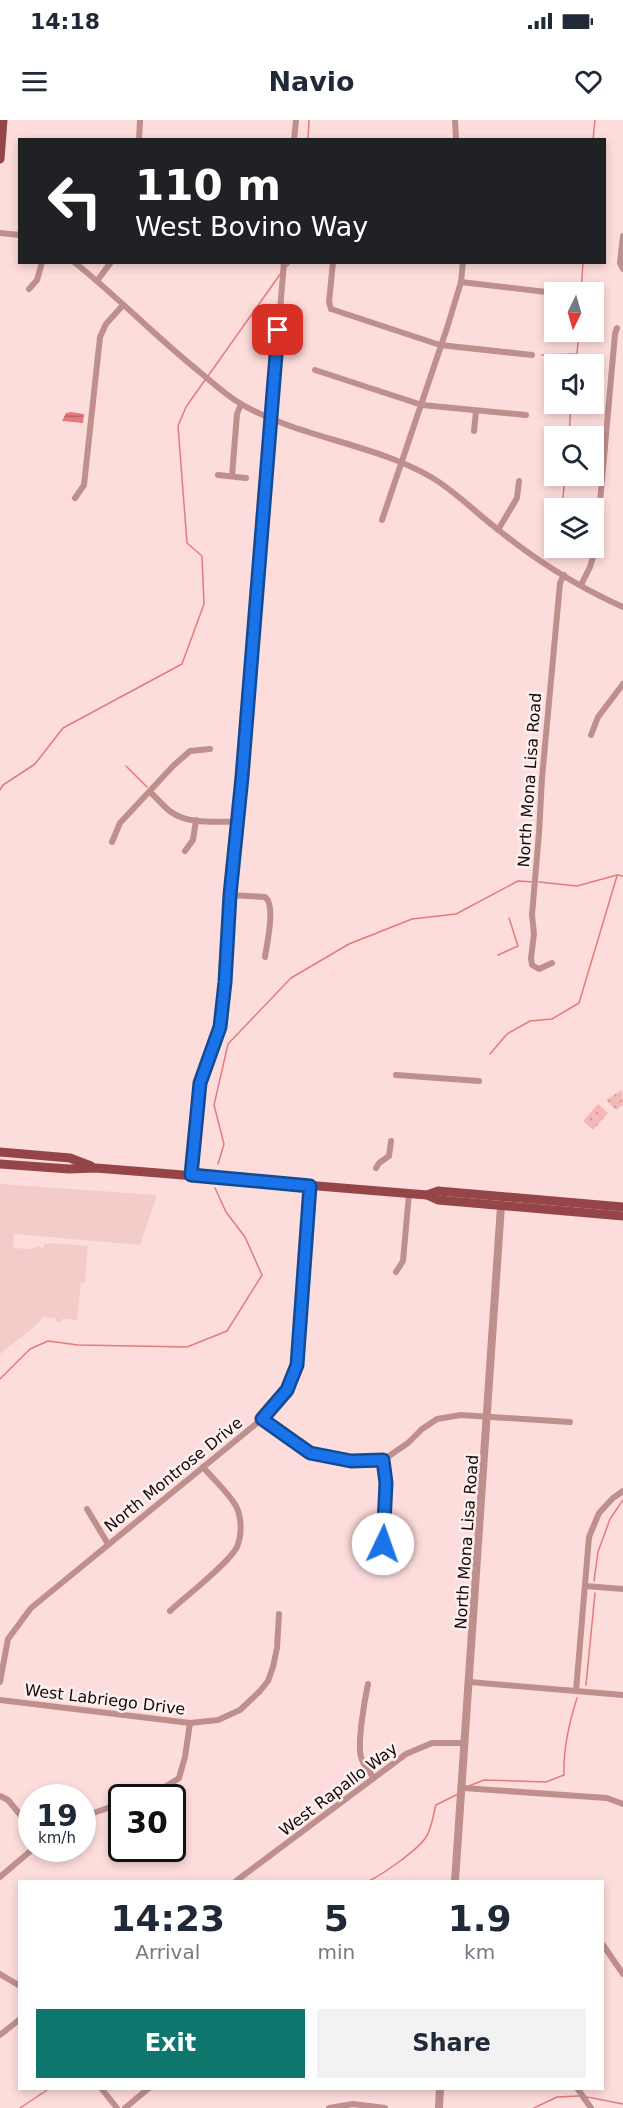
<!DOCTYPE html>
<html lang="en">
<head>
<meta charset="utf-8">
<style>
  body { margin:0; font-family:"DejaVu Sans",sans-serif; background:#f2f2f3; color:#1f2937; height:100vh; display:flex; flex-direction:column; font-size:22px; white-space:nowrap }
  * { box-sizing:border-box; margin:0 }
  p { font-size:20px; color:#747a83 }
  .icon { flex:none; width:33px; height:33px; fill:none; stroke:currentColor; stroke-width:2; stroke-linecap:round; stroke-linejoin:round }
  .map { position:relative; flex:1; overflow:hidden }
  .panel { position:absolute; left:18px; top:1760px; width:586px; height:210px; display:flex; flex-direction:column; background:#fff; border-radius:0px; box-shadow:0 3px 9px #0003 }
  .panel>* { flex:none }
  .hud { position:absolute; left:18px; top:18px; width:588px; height:126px; border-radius:0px; box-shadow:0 3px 9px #0003; background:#202124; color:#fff; overflow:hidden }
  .needle { width:39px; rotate:185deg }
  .controls { position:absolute; left:544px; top:162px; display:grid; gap:12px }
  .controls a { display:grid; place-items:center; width:60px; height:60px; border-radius:0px; background:#fff; box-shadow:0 3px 9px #0003; font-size:30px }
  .speed { position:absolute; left:18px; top:1664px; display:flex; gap:12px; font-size:30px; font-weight:700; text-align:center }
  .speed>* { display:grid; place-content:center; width:78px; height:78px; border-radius:50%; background:#fff; box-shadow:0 3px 9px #0003; line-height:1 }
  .speed small { font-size:15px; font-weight:400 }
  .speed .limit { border:3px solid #111; border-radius:9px; background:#fff; color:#111 }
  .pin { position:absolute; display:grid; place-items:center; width:51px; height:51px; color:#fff; margin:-26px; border-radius:12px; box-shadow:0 3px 9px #0006 }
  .me { position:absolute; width:66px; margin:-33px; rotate:3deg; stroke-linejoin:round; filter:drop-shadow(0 0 4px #0008) }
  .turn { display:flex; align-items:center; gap:21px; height:126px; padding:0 18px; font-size:27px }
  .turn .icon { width:78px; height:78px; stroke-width:2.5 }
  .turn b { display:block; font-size:42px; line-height:51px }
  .eta { display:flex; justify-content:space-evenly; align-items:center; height:102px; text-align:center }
  .eta b { font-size:36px; font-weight:800; line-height:42px }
  .cta { display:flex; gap:12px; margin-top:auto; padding:12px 18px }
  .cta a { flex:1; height:69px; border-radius:0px; background:#0f766e; color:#fff; font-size:24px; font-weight:800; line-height:69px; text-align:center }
  .cta a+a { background:#f2f2f3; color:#1f2937 }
  .status { display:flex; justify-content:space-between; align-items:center; height:42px; padding:0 30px; background:#fff; direction:ltr }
  .status svg { height:16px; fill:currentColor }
  header { display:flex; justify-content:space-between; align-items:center; height:78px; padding:0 18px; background:#fff; font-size:27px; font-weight:800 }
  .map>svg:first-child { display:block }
</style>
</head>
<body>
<div class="status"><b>14:18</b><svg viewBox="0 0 49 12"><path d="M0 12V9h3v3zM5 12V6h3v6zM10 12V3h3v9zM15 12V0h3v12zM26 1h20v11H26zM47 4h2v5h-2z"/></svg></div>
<header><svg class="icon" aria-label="menu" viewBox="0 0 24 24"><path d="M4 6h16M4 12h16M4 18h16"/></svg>Navio<svg class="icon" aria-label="heart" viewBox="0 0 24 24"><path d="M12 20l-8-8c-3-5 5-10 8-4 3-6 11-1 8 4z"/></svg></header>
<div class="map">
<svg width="623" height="1988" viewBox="0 0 623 1988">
  <defs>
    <pattern id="park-dots" width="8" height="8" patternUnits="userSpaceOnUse" patternTransform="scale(1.5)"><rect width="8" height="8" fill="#f5b8b7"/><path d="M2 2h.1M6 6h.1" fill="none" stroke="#d19d9c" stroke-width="1.8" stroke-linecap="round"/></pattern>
    <pattern id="water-rules" width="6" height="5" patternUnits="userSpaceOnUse" patternTransform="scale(1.5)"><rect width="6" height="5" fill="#e37b7c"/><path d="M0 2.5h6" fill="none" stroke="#b76364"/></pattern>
  </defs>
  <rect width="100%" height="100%" fill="#fddddc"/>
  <path fill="#f3ccca" d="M0,1064L157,1075L140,1125L14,1114L13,1128L31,1129L40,1126L41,1128H43L44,1124L52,1123L88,1126L85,1163H81L77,1200L62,1199L61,1202L56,1201V1198L44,1197L33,1208L0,1234Z"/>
  <g fill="url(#park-dots)">
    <path d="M622,970L623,985L616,990L606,980Z"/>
    <path d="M598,984L608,993L593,1010L583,1001Z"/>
  </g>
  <path fill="url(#water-rules)" d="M71,292L84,294L83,303L62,301L66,293Z"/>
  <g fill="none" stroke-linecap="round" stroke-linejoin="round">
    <g stroke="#e37b7c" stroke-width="1.5">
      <path d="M308,20L309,0"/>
      <path d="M593,20L595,0"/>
      <path d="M286,147L291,142"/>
      <path d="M581,172L583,142"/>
      <path d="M542,235L577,234"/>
      <path d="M576,244L579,212"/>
      <path d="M208,256L281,153"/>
      <path d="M569,316L571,284"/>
      <path d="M562,388L565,356"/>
      <path d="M556,435L557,428"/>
      <path d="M126,646L147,667"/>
      <path d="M0,670L3,665L35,644L63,608L182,544L204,484L202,436L187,423L178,306L186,287L205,260"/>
      <path d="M539,762L577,766L617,755L623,756"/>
      <path d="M498,835L518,826L509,798"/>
      <path d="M490,934L507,914L530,901L552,899L579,883L617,756"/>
      <path d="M218,1044L224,1024L214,985L228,924L291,858L349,824L412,799L456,794L518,761L534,762"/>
      <path d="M0,1259L30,1229L48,1221L78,1225L187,1227L227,1211L262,1155L245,1117L226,1092L215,1068"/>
      <path d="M594,1461L598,1432L610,1399L623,1380"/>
      <path d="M586,1565L595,1473"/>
      <path d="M469,1666L484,1660L546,1662L564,1655C563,1628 569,1603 577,1578"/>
      <path d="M369,1761C383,1754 418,1730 426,1717C432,1708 433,1695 436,1685L458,1674"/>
      <path d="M587,1977L623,1984"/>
      <path d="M20,1988L50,1968"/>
      <path d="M534,1988L557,1977L579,1976"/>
    </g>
    <g stroke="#bf8f8e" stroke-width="6">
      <path d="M455,0L456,20"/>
      <path d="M139,20L140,0"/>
      <path d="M294,20L296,0"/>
      <path d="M0,113L20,115"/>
      <path d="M623,116L620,143L623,149"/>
      <path d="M74,142C118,177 157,218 201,253C214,264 226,275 241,284C300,318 372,323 431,357C455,371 475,392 496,408C534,439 578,467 623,487"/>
      <path d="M97,161L111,142"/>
      <path d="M461,162L555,173"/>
      <path d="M29,169L37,160L42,142"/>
      <path d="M558,172L571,169"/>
      <path d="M331,189L440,225L532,235"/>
      <path d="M331,189L329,182L333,142"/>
      <path d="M315,250L422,285L526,295"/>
      <path d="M271,299L284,142"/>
      <path d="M474,311L476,291"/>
      <path d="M218,355L246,358"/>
      <path d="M232,356L237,294L241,284"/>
      <path d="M75,378L84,365L100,217L106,204L123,185"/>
      <path d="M382,400L447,208L461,162L463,142"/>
      <path d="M498,410L517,378L519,361"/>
      <path d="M581,465L590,447L596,427L615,214L617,208"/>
      <path d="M591,615L598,597L623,564"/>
      <path d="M150,672C157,678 164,687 171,692C189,705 217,701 238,702"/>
      <path d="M112,722L120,703L173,646L190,631L210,629"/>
      <path d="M185,731L193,720L196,700"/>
      <path d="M230,775L265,777C276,785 267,823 265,837"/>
      <path d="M552,843L539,849L532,845L531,838L534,814L532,795L539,713L542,658L560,463L564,455"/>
      <path d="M396,955L479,961"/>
      <path d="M376,1048L379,1043L389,1036L391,1021"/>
      <path d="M396,1152L403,1141L409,1074"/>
      <path d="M262,1299L311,1333L351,1341L383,1340L408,1323L422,1309L437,1299L461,1295L570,1302"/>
      <path d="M383,1340L386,1363L383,1423L385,1431"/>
      <path d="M87,1389L108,1424"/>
      <path d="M585,1466L623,1469"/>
      <path d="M170,1491C185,1477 229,1443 237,1427C242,1415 242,1398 236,1386C228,1372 213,1359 203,1347"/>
      <path d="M0,1562L8,1519L31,1488L262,1299L287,1270L297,1245L310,1066"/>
      <path d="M470,1562L623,1575"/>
      <path d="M368,1564C365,1578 357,1623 361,1637C363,1645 369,1651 374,1658"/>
      <path d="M576,1571L589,1417L599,1393L613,1378L623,1371"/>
      <path d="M0,1580L190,1603L218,1600L240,1590L260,1571L268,1561L273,1547L277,1528L279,1494"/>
      <path d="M463,1668L607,1678L623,1684"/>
      <path d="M0,1676L8,1680L32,1709"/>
      <path d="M140,1677L159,1671L179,1658L185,1637L190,1603"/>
      <path d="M82,1697L122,1683"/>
      <path d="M0,1757L34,1728"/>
      <path d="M236,1761L406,1634L432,1623H465"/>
      <path d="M603,1825L623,1854"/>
      <path d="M0,1854L20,1866"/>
      <path d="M0,1915L20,1899"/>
      <path d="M101,1968L117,1988"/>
      <path d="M577,1968L591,1988"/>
      <path d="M125,1988L149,1968"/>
      <path d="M329,1988L353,1984L385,1988"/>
    </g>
    <g stroke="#bf8f8e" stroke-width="8">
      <path d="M191,1055L199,964L220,907L225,862L230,775L271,299"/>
      <path d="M455,1761L501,1086"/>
      <path d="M439,1988L440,1968"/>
    </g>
    <g stroke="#954547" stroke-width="9">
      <path d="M0,39L3,0"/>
      <path d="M0,1032L70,1038L91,1046"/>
      <path d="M0,1044L69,1049L96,1048L146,1052L427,1075L438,1080L623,1096"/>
      <path d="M427,1075L438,1071L623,1087"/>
    </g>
  </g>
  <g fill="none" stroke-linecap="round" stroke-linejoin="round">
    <defs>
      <path id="route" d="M278,210L242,657L230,775L225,862L220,907L200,963L191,1055L310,1066L297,1245L287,1270L262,1299L310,1333L351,1341L383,1340L386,1363L383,1424"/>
    </defs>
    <use href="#route" stroke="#114b97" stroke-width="15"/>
    <use href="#route" stroke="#1a73e8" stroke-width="10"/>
  </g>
  <g text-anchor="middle" stroke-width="5" stroke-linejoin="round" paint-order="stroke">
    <g font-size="16" fill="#130909" stroke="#fdf0ef">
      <text transform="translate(529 660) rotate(-86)" y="6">North Mona Lisa Road</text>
      <text transform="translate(173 1354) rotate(-39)" y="6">North Montrose Drive</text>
      <text transform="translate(466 1422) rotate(-86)" y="6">North Mona Lisa Road</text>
      <text transform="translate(105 1579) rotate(7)" y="6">West Labriego Drive</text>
      <text transform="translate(338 1669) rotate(-37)" y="6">West Rapallo Way</text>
    </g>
  </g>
</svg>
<div class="controls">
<a><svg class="needle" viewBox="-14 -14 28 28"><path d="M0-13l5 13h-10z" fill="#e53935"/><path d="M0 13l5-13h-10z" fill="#747a83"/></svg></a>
<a><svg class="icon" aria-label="sound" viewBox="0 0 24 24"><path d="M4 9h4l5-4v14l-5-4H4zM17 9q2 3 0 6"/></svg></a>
<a><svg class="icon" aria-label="search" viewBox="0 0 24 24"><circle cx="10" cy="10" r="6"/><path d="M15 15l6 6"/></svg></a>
<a><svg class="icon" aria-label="layers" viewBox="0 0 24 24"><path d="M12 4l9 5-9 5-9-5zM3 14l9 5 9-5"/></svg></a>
</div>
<div class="speed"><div>19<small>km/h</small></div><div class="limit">30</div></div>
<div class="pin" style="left:278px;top:210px;background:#d93025"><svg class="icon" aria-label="arrive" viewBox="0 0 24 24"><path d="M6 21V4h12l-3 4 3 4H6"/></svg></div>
<svg class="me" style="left:383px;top:1424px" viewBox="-20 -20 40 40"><circle r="19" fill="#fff"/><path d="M0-13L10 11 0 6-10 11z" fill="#1a73e8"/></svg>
<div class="hud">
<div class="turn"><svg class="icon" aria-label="left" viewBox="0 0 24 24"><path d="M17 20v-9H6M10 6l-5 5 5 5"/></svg><div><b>110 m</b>West Bovino Way</div></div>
</div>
<section class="panel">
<div class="eta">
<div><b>14:23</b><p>Arrival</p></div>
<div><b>5</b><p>min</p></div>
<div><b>1.9</b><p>km</p></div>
</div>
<div class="cta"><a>Exit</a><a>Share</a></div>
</section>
</div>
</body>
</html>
